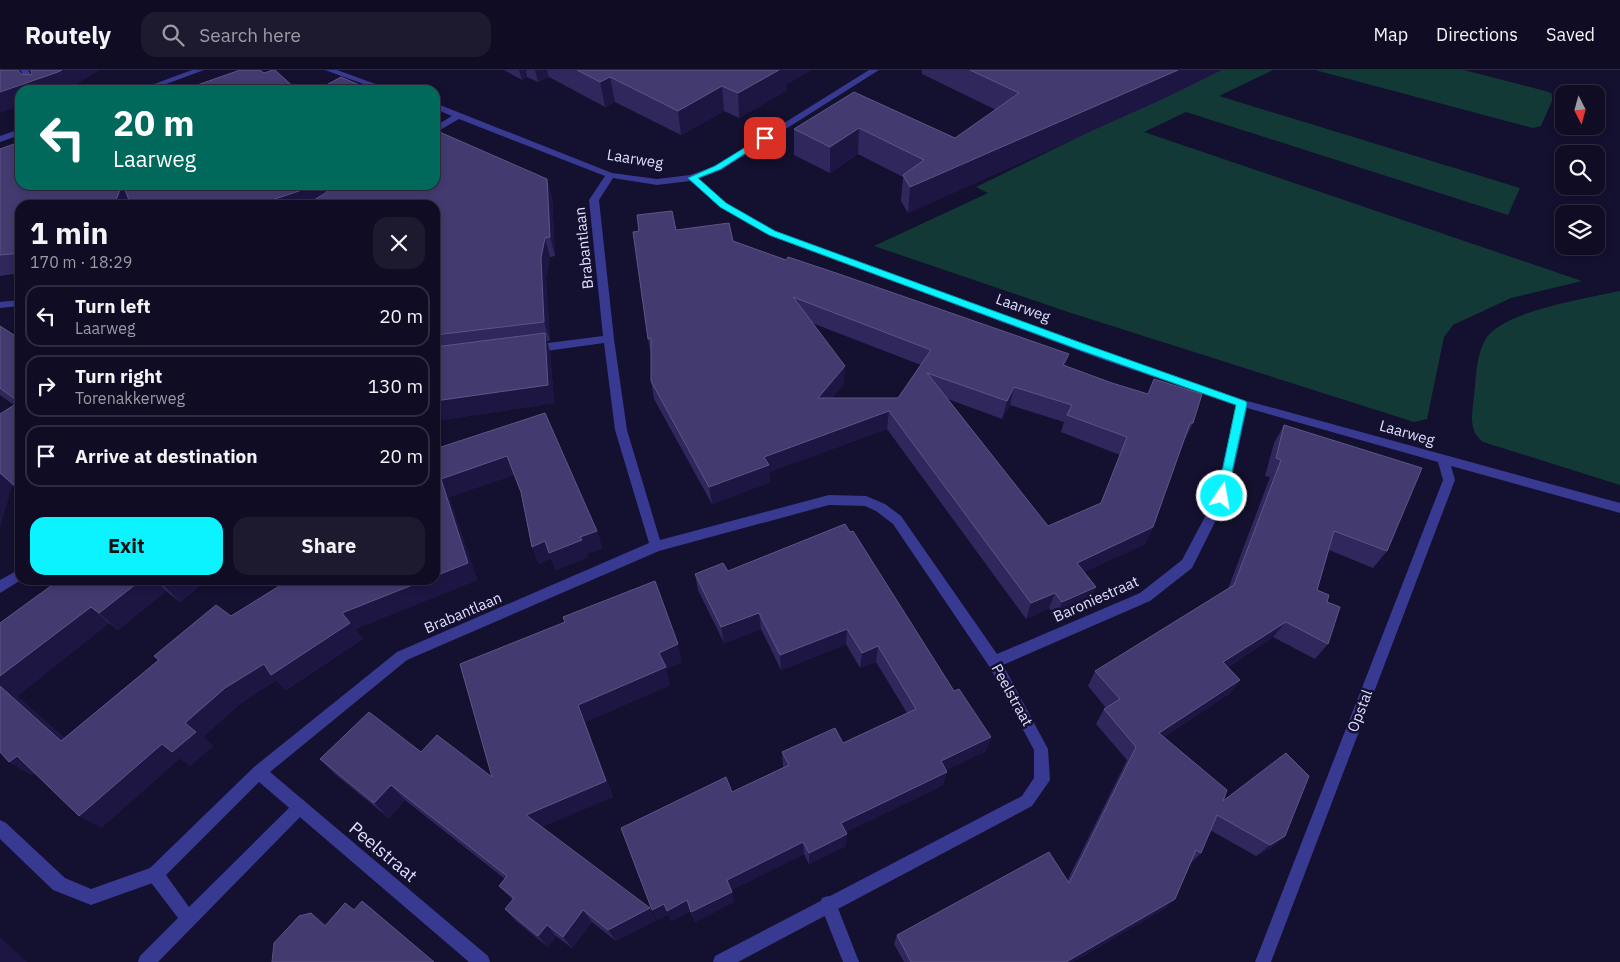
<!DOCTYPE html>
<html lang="en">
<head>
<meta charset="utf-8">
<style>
  body { margin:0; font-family:"IBM Plex Sans",sans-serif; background:#1d1a30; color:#f1f3f6; height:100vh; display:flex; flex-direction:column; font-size:19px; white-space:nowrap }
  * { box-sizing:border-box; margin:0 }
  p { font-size:16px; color:#9b9ba6 }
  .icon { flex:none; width:28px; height:28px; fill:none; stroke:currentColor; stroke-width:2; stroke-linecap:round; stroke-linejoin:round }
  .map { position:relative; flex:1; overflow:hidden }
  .details { position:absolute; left:15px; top:130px; width:425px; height:385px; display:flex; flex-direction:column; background:#0f0c23; border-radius:15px; box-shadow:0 2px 8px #0003,0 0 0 1px #2f2c41 }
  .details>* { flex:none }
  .banner { position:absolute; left:15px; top:15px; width:425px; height:105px; border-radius:15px; box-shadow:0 2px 8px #0003,0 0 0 1px #2f2c41; background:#00695c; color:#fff; overflow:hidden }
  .needle { width:32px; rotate:174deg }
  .tools { position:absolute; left:1555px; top:15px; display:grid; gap:10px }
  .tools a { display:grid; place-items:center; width:50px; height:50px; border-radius:10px; background:#0f0c23; box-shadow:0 2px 8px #0003,0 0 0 1px #2f2c41; font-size:25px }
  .pin { position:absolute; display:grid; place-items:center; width:42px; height:42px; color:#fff; margin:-21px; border-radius:10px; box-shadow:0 2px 8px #0006 }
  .me { position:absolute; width:55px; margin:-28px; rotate:12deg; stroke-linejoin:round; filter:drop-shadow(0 0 4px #0008) }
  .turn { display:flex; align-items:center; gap:18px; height:105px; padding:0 15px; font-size:22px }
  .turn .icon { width:65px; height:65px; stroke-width:2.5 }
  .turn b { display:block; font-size:35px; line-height:42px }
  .round { display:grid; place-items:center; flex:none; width:52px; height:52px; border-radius:15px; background:#1d1a30 }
  .overview { display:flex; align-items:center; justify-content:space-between; height:85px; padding:0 15px }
  h1 { font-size:30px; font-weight:700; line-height:38px }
  .button { display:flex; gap:10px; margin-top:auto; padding:10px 15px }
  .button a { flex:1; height:58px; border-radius:15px; background:#0af3ff; color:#111; font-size:20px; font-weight:700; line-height:58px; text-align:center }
  .button a+a { background:#1d1a30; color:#f1f3f6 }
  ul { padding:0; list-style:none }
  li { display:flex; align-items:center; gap:15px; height:62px; margin:0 10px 8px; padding:0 5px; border:2px solid #2f2c41; border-radius:15px }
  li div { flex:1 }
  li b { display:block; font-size:19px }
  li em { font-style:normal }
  header { display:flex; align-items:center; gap:30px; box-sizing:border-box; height:70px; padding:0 25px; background:#0f0c23; border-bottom:1px solid #2f2c41 }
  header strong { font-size:24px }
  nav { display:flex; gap:28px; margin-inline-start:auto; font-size:18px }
  .search { width:350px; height:45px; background:#1d1a30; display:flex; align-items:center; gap:12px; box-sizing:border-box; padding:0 18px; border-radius:15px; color:#9b9ba6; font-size:19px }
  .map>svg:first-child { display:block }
</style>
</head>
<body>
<header>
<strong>Routely</strong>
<div class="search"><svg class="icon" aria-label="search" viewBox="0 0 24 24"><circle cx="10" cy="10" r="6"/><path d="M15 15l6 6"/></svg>Search here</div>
<nav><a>Map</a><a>Directions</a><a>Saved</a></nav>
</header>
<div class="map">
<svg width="1620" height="892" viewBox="0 0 1620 892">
  <rect width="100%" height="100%" fill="#14102f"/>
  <g fill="#123936">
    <path d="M1216,0H1273L1219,26L1520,118L1508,145L1186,42L1144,62L1582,211L1511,228L1453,255L1444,267L1427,349L1414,352L1068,242L874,176L988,123L976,117Z"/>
    <path d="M1315,0H1464L1549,22L1552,24V31L1541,56L1533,58Z"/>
    <path d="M1620,221V415L1483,372C1468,361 1472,343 1474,327C1476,309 1476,286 1485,270C1501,241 1589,228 1620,221Z"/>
  </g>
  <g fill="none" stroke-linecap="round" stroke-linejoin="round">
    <g fill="#383991" fill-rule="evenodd">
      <path d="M20,0H28L42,20H34Z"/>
      <path d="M299,730L304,733L307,738L304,743L158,892H138L140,886L178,848L149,810L147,804L149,798L155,796L161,798L189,837L294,733Z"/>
      <path d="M828,826L834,828L859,892H843L820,834L822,828Z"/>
    </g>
    <g fill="#383991" fill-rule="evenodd">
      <path d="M192,0H204L150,20H138Z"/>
      <path d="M325,0H337L392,20H380Z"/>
      <path d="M869,0H879L721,100L698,109L726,133L775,161L1106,282L1244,330L1620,433V443L1451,396L1455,410L1271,892H1255L1443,410L1438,392L1247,338L1228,426L1192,498L1150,531L1003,595L1048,679L1050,710L1032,736L738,892H713L715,886L1022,726L1034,708V680L989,596L893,454L876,441L865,436L829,435L659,481L407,590L270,702L488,886L490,892H469L259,712L161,810L91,835L53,820L0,769V750L6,753L65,808L91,819L150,798L254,697L397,582L649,473L615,360L604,273L532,283L527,279L532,275L603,266L589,130L605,106L459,49L435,63V56L452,46L435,39V33L612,103L657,109L690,105L715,96ZM613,108L657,115L690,111L720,137L769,165L1098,288L1236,335L1216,426L1182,490L1140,523L997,584L901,446L885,434L866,426L829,425L660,470L627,360L614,269L599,130Z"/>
      <path d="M20,59V65L0,72V66Z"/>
      <path d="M20,230V236L0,238V232Z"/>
      <path d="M20,499L21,510L0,523V510Z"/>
    </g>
  </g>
  <g fill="#30285d" fill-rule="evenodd">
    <path d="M504,0H811L787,14V20L739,48L724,41L681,65L615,32L605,37L549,7L538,12L527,7L522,10Z"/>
    <path d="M922,0H1222L1165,28L908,143L901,131L903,107L858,84L830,103L794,85V59L854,22L955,68L996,40L922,4Z"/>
    <path d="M0,79L20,115L547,109L552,128L555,186L550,187L546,207L550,271H547L550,282L554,333L435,351V135H20V203L0,206Z"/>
    <path d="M676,160L733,171L786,190L1069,284L1065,296L1193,353L1184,371L1153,457L1145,474L1084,502L1096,517L1089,533L1056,548L1049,538L1026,549L887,359L769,402L770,412L712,434L654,329L651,311V285L648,269ZM812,253L921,295L898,328H832L844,314ZM948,329L1002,349L1010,335L1064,352L1061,362L1120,385L1101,433L1048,456Z"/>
    <path d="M0,256L20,269V422L12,415L0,456V344L14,335L0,325Z"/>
    <path d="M545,343L597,461L602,478L586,484L588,487L556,500L551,488L539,494L532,477L521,423L514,405L449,427L477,510L355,559L363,569L286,620L276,610L241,633L203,667L213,676L190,696L180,688L101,758L35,703L32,705L9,692L0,553L59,510H207L180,532L166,521L118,560L109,553L17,626L64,668L158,590L154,586L231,546L435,510V379Z"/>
    <path d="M1284,355L1387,481L1373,498L1329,480L1317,520L1327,532L1328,574L1315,589L1273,567L1228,597L1240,610L1229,624L1164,667L1223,731L1285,766L1271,778L1256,786L1210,760L1201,783L1191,793L1175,829L1164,839L1073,892H904L894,874L897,865L1067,811L1127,690L1096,654L1104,639L1106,638L1088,616L1095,601L1228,519L1270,407L1265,406L1274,373Z"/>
    <path d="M845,454L954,621L991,667L986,681L946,700L943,715L846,762V776L809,794L804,784L731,820L734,832L695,852L690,841L671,851L668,844L657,850L732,722L784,697L783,696L782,682L843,673L907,643L876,592L860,598L846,574L781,600L761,559L724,573L698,520L695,504L728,501Z"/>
    <path d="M682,592L666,599L670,615L585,652L613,727L541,757L656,850L616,871L592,852L572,878L556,866L548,877L516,851L505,839L513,830L499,816L505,809L405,730L389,748L336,705L320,689L421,682L492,707L460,594Z"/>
  </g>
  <g fill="#1d1643">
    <path d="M62,0H100L67,20H20V36L0,43V22Z"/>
    <path d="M519,0H526L527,7L522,10Z"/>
    <path d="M535,0H547L549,7L538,12Z"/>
    <path d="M779,0H811L787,14V20L739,48L738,23Z"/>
    <path d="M1178,0H1222L1165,28L908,143L910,117Z"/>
    <path d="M610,7L615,32L605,37L600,12Z"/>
    <path d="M722,16L724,41L681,65L678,41Z"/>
    <path d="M859,58L858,84L830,103V77Z"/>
    <path d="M547,109L552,128L555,186L550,167Z"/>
    <path d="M122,115H123L134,135H114Z"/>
    <path d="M305,115H324L328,124L317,135H257L304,117Z"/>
    <path d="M545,168L550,187L546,207L550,271L544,252L541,188Z"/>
    <path d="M545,263L550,282L554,333L435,351V331Z"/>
    <path d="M1069,284L1064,302L1063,295Z"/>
    <path d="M845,296L844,314L818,346V328Z"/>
    <path d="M1014,317L1010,335L1002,349L1007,331Z"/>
    <path d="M889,341L887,359L769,402L770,412L712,434L709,417L764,387Z"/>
    <path d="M507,386L514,405L449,427L477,510L355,559L363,569L286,620L276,610L241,633L203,667L213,676L190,696L180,688L101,758L79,746L225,618L342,543L425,510H435L441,409Z"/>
    <path d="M0,403L12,415L0,456Z"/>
    <path d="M1153,457L1145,474L1070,509L1077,493Z"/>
    <path d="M597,461L602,478L586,484L588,487L556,500L549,483L580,467Z"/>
    <path d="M545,471L551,488L539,494L532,477Z"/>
    <path d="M141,510H155L166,521L118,560L99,543Z"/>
    <path d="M171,510H207L180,532L164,516Z"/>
    <path d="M1096,517L1089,533L1056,548L1062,532Z"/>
    <path d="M1055,523L1049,538L1026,549L1031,533Z"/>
    <path d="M91,537L109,553L17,626L82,685L61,671L0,616V606Z"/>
    <path d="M759,543L761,559L724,573L721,557Z"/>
    <path d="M1286,552L1273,567L1212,607L1223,592Z"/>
    <path d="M847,559L846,574L781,600L780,585Z"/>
    <path d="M678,574L682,592L666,599L670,615L585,652L613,727L535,760L526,745L578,635L659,583Z"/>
    <path d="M878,576L876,592L860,598L862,583Z"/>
    <path d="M1240,610L1229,624L1149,677L1159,663Z"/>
    <path d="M991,667L986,681L937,705L941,691Z"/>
    <path d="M17,686L39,699L32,705L9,692Z"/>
    <path d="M947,702L943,715L840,765L841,753Z"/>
    <path d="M391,715L405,730L389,748L374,733Z"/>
    <path d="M847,764L846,776L809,794V783Z"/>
    <path d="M1285,766L1271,778L1256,786L1270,775Z"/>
    <path d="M803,772L804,784L730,821L727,810Z"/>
    <path d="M732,822L734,832L695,852L691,842Z"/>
    <path d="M1175,829L1164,839L1073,892H1066Z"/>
    <path d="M687,830L690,841L671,851L668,844L657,850L652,840L664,834Z"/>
    <path d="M362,831L376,842L435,892H434Z"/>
    <path d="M650,838L656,850L616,871L608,860Z"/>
    <path d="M583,840L592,852L572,878L563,867Z"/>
    <path d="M311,843L327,853L341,865L325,856Z"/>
    <path d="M547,855L556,866L548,877L538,866Z"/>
    <path d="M0,867L27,892H0Z"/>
  </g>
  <g fill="#433b6f" stroke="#5c5585" fill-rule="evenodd">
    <path d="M0,0H18L21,4L31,5L32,3L30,0H62L58,2L0,22Z"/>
    <path d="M240,0H260L264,3L273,0H275L297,20H183Z"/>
    <path d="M577,0H779L738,23L722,16L678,41L610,7L600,12Z"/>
    <path d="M970,0H1178L910,117L903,105L924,90L859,58L830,77L794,59L854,22L955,68L1019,23Z"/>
    <path d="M341,7L371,20H317Z"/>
    <path d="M435,60L547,109L550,167L545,168L541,188L544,252L435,265V135H306L327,122L324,115H435Z"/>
    <path d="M20,72V115H122L114,135H20V183L0,185V79Z"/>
    <path d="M123,115H305L304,117L308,118L257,135H131Z"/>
    <path d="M672,141L676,160L729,153L733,171L786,190L788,187L839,204L1069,284L1063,295L1112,313L1148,324L1154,309L1202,324L1193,353H1190L1153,457L1077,493L1096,517L1062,532L1055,523L1031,533L889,341L764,387L769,395L709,417L651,311V268L648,269L633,162L639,161L637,145ZM793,227L931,280L898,328H818L845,296ZM927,303L1007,331L1014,317L1072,335L1067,345L1127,367L1101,433L1048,456Z"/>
    <path d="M0,256L20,269V420L0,403V344L19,332L0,318Z"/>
    <path d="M545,263L548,315L435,331V277Z"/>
    <path d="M545,343L597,461L580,467L582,470L549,483L545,471L532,477L521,422L507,386L441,409L468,493L435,506V379Z"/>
    <path d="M1284,355L1422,398L1387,481L1334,461L1317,520L1329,525L1327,532L1340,537L1328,574L1286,552L1223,592L1240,610L1159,663L1227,720L1223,731L1286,683L1309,706L1285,766L1270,775L1217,745L1201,783L1196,780L1175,829L1066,892H911L897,865L1049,782L1069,813L1136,677L1104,639L1120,629L1095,601L1234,515L1281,390L1276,388Z"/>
    <path d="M845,454L850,462L853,461L954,621L959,619L991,667L941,691L947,702L841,753L847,764L809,783L803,772L727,810L732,822L691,842L687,830L667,841L664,834L652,840L621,758L726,707L732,722L789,695L782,682L835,658L843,673L916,639L878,576L862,583L847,559L780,585L759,543L721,557L695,504L723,493L728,501Z"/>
    <path d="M59,510H141L99,543L91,537L0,606V553Z"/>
    <path d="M157,510H171L164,516Z"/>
    <path d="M289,510H425L342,543L350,553L271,605L264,594L225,618L185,653L196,662L172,682L162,674L79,746L17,686L9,692L0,682V616L61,671L159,590L154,586L216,535L231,546Z"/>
    <path d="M655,511L678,574L659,583L666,597L578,635L606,711L526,745L650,838L608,860L583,840L563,867L547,855L538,866L505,839L514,828L499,816L507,806L391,715L374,733L320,689L369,642L421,682L437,665L492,707L460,594L565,552L563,547Z"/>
    <path d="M362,831L434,892H272L274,873L299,846L311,843L325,856L345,833L354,840Z"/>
  </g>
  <path fill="#0af3ff" stroke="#069ea6" d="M762,67L769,68L721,99L698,108L726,133L775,161L1087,275L1245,331L1247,333L1226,429H1218L1217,426L1236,335L1080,280L769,165L720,137L688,108L715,96Z"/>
  <g text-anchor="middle" stroke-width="5" stroke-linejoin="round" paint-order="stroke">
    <g font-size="15" fill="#e0deff" stroke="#14102f">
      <text transform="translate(635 89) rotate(9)" y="5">Laarweg</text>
      <text transform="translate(584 178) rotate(-96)" y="5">Brabantlaan</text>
      <text transform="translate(1023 238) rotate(20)" y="5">Laarweg</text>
      <text transform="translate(1407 363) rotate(16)" y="5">Laarweg</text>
      <text transform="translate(1096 529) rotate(-24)" y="5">Baroniestraat</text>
      <text transform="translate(463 543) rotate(-23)" y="5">Brabantlaan</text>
      <text transform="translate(1012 625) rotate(61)" y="5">Peelstraat</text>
      <text transform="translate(1360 641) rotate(-69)" y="5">Opstal</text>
    </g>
    <g font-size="18" fill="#e0deff" stroke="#14102f">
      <text transform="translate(383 782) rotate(40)" y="6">Peelstraat</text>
    </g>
  </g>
</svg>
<div class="tools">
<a><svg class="needle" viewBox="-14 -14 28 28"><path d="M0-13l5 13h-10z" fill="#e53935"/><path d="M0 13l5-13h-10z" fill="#9b9ba6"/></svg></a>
<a><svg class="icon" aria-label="search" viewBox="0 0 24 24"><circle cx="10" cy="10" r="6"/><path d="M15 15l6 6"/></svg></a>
<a><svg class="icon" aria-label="layers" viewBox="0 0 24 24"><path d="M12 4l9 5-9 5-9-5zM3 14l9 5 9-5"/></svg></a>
</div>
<div class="pin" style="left:765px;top:68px;background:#d93025"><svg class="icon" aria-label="arrive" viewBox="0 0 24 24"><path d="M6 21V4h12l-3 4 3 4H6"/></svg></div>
<svg class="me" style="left:1222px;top:426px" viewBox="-20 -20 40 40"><circle r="17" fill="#0af3ff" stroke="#fff" stroke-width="3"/><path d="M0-11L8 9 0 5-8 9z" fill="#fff"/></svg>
<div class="banner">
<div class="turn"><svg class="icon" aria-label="left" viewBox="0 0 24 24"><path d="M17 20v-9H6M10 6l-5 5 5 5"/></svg><div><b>20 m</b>Laarweg</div></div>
</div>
<section class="details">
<div class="overview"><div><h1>1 min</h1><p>170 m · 18:29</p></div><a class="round"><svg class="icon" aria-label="close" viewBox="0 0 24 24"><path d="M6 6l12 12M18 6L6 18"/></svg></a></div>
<ul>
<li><svg class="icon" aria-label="left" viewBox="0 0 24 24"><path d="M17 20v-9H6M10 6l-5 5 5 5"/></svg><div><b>Turn left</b><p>Laarweg</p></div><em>20 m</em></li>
<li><svg class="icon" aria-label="right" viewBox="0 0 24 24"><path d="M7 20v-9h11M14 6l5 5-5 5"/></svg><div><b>Turn right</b><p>Torenakkerweg</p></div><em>130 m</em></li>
<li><svg class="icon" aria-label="arrive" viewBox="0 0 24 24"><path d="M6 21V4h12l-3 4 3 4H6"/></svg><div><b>Arrive at destination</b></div><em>20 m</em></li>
</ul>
<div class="button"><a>Exit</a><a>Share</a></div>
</section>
</div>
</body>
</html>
